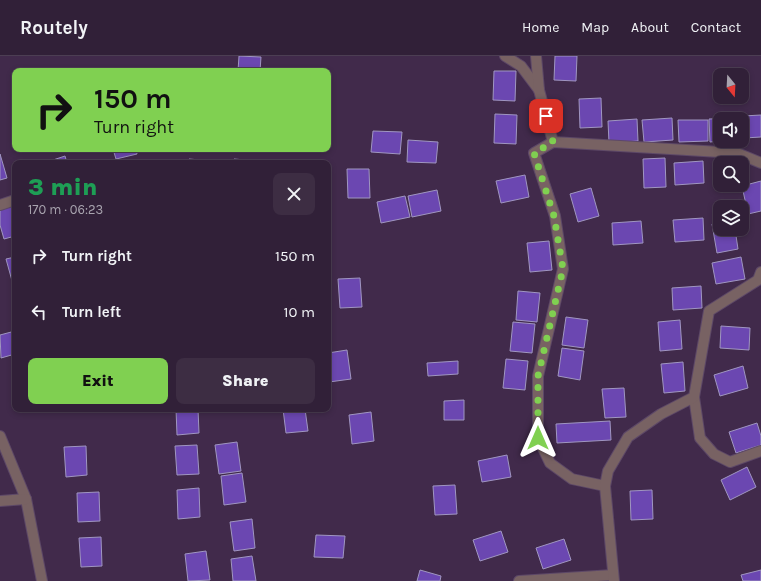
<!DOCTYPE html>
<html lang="en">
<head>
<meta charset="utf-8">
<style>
  body { margin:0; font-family:Karla,sans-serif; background:#3d2d43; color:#f1f3f6; height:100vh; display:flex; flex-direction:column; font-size:15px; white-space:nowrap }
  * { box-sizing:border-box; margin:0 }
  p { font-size:13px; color:#a8a3ae }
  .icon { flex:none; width:22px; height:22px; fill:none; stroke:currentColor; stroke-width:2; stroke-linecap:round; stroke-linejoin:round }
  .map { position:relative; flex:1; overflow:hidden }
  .details { position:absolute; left:12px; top:104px; width:319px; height:252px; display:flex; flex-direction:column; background:#312038; border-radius:8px; box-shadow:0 2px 6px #0003,0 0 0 1px #4c3e53 }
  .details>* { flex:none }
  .guide { position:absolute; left:12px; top:12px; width:319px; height:84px; border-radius:8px; box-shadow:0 2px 6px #0003,0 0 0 1px #4c3e53; background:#80d051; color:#111; overflow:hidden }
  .needle { width:26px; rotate:162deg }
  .tools { position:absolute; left:713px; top:12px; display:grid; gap:8px }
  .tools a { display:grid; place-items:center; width:36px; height:36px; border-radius:8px; background:#312038; box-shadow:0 2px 6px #0003,0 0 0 1px #4c3e53; font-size:20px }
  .pin { position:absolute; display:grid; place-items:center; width:34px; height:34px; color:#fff; margin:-17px; border-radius:8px; box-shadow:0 2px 6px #0006 }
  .me { position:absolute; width:44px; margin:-22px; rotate:0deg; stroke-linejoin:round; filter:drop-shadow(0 0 3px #0008) }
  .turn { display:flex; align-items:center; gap:14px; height:84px; padding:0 16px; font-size:18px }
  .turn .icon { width:52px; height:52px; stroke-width:2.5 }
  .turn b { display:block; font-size:28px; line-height:34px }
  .round { display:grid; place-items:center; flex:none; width:42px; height:42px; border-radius:8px; background:#3d2d43 }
  .overview { display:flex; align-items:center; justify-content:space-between; height:68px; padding:0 16px }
  h1 { font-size:24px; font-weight:800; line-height:30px; color:#1e9e55 }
  .action { display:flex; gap:8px; margin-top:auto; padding:8px 16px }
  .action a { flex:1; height:46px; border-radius:8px; background:#80d051; color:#111; font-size:16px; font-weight:800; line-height:46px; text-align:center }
  .action a+a { background:#3d2d43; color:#f1f3f6 }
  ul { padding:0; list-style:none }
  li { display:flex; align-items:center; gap:12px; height:56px; padding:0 16px }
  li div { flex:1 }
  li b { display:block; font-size:15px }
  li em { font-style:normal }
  header { display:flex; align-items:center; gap:24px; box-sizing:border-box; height:56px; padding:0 20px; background:#312038; border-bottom:1px solid #4c3e53 }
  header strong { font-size:19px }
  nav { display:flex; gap:22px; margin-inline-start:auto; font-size:14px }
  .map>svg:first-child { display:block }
</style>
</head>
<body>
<header>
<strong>Routely</strong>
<nav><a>Home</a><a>Map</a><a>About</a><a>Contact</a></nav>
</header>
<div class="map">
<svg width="761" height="525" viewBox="0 0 761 525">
  <rect width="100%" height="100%" fill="#412a4b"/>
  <g fill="#6b47b1" stroke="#a096c1">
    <path d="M239,0L261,1L260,15H238Z"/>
    <path d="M555,0H577L576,25L554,24Z"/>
    <path d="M494,15H516L515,45L493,44Z"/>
    <path d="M601,42L602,71L580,72L579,43Z"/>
    <path d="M495,58L517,59L516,88L494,87Z"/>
    <path d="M761,59V81L744,82L743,60Z"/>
    <path d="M672,62L673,84L644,86L642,64Z"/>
    <path d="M738,62V63H720V85L710,86L709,63Z"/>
    <path d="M637,63L638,85L609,87L608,65Z"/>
    <path d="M678,64H708V85L679,86Z"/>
    <path d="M373,75L402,76L400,98L371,96Z"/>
    <path d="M408,84L438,86L436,107L407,106Z"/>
    <path d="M113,93H136L137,98L116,103Z"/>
    <path d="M0,98L7,122L0,124Z"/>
    <path d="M65,100L67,107H47V106Z"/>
    <path d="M665,102L666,131L644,132L643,103Z"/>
    <path d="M189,103L211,105V107H189Z"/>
    <path d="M234,103L256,105L255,107H233Z"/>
    <path d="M703,105L704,127L675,129L674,107Z"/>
    <path d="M347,113H369L370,142H348Z"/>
    <path d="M525,119L529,141L501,147L496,125Z"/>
    <path d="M761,125V155L748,158L742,130Z"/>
    <path d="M591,132L599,160L578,166L570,138Z"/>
    <path d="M437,134L441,155L412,161L408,140Z"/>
    <path d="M405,140L410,161L381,167L377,146Z"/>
    <path d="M15,149V180L4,183L0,169V154Z"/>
    <path d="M703,162L704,184L675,186L673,164Z"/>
    <path d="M641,165L643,187L613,189L612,167Z"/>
    <path d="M720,167V173H735L738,193L717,197L712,168Z"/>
    <path d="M549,185L552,214L530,216L527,187Z"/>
    <path d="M15,201V231L14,232L6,203Z"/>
    <path d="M741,201L745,223L716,228L712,207Z"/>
    <path d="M360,222L362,251L340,252L338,223Z"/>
    <path d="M701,230L702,252L673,254L672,232Z"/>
    <path d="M518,235L540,237L537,266L516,264Z"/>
    <path d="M566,261L588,264L584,292L562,289Z"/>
    <path d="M680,264L682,293L660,295L658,266Z"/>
    <path d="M513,266L535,268L532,297L510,295Z"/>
    <path d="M721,270L750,272L749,294L720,292Z"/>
    <path d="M15,275V298L1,302L0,279Z"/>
    <path d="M562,292L584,295L580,324L558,320Z"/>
    <path d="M347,294L351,323L329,326L328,297Z"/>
    <path d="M506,303L528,305L525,334L503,332Z"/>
    <path d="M458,305V318L428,320L427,307Z"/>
    <path d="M683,306L685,335L664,337L661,308Z"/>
    <path d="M743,310L748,332L720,340L714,319Z"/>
    <path d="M624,332L626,361L605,362L602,333Z"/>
    <path d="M464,344V364H444V345Z"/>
    <path d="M176,353H198L199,377L177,379Z"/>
    <path d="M283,353H305L308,375L286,377Z"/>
    <path d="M371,356L374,385L352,388L349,359Z"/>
    <path d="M610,365L611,384L557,387L556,368Z"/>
    <path d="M757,367L761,380V389L736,397L729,376Z"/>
    <path d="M237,386L241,415L219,418L215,389Z"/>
    <path d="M197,389L199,418L177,419L175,390Z"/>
    <path d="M86,390L87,419L66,421L64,391Z"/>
    <path d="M507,399L511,421L482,426L478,405Z"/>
    <path d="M747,411L756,431L730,444L721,424Z"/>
    <path d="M242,417L246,446L224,449L221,420Z"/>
    <path d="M455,429L457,458L435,459L433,430Z"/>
    <path d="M199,432L200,461L178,463L177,434Z"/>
    <path d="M652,434L653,463L631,464L630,435Z"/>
    <path d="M99,436L100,465L78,466L77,437Z"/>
    <path d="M252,463L255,492L234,495L230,466Z"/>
    <path d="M501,475L508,496L480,505L473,484Z"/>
    <path d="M316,479L345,480L343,502L314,501Z"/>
    <path d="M101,481L102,510L81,511L79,482Z"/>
    <path d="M564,483L571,504L543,513L536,492Z"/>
    <path d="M206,495L210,524L188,525L185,498Z"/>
    <path d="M252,500L256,525H233L231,503Z"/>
    <path d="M420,514L441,520L440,525H417Z"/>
    <path d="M761,514V525H743L741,519Z"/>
  </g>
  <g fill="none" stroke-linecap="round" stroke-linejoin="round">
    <defs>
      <g id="minor">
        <path d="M505,0L521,10L539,34L553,86"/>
        <path d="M536,0L539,34"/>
        <path d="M0,149L15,144"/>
        <path d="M694,341L700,382L714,398L730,406L761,395"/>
        <path d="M0,380L26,443L42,525"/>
        <path d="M605,430L572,423L550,407L538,382V320L563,213L555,160L534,97L553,86L737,97L761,107"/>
        <path d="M0,445L26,443"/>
        <path d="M519,525L613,519"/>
        <path d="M614,525L605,430L608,415L628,381L661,358L694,341L709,255L758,224L761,216"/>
      </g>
    </defs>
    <use href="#minor" stroke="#5d4867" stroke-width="12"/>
    <use href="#minor" stroke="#786263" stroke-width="10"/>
  </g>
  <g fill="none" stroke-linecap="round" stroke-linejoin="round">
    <path stroke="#80d051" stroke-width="7" stroke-dasharray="0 12.6" d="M538,382V320L563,213L554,160L534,97L553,86L546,60"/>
  </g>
</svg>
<div class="tools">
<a><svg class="needle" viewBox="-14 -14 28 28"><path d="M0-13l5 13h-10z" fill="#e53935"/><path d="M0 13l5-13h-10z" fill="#a8a3ae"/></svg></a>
<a><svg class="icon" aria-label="sound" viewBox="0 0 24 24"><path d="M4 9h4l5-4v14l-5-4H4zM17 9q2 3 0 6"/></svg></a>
<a><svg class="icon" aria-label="search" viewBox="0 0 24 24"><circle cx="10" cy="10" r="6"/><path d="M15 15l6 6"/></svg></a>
<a><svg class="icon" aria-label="layers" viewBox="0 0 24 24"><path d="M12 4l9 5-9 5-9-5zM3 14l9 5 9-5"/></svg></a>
</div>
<div class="pin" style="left:546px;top:60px;background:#d93025"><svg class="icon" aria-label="arrive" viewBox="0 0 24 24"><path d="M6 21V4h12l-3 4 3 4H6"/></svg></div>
<svg class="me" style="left:538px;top:382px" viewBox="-20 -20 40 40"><path d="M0-17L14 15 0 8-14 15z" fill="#80d051" stroke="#fff" stroke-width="4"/></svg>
<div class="guide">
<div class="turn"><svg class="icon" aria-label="right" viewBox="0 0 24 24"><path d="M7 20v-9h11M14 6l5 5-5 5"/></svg><div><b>150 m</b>Turn right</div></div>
</div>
<section class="details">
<div class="overview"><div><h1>3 min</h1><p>170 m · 06:23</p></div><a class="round"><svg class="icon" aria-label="close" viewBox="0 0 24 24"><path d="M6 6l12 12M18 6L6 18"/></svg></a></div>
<ul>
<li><svg class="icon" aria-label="right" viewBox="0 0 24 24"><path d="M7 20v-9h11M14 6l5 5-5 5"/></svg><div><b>Turn right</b></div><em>150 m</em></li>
<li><svg class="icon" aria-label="left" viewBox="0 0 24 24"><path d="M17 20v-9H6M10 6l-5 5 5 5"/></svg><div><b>Turn left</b></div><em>10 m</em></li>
</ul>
<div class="action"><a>Exit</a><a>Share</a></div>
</section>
</div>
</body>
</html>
